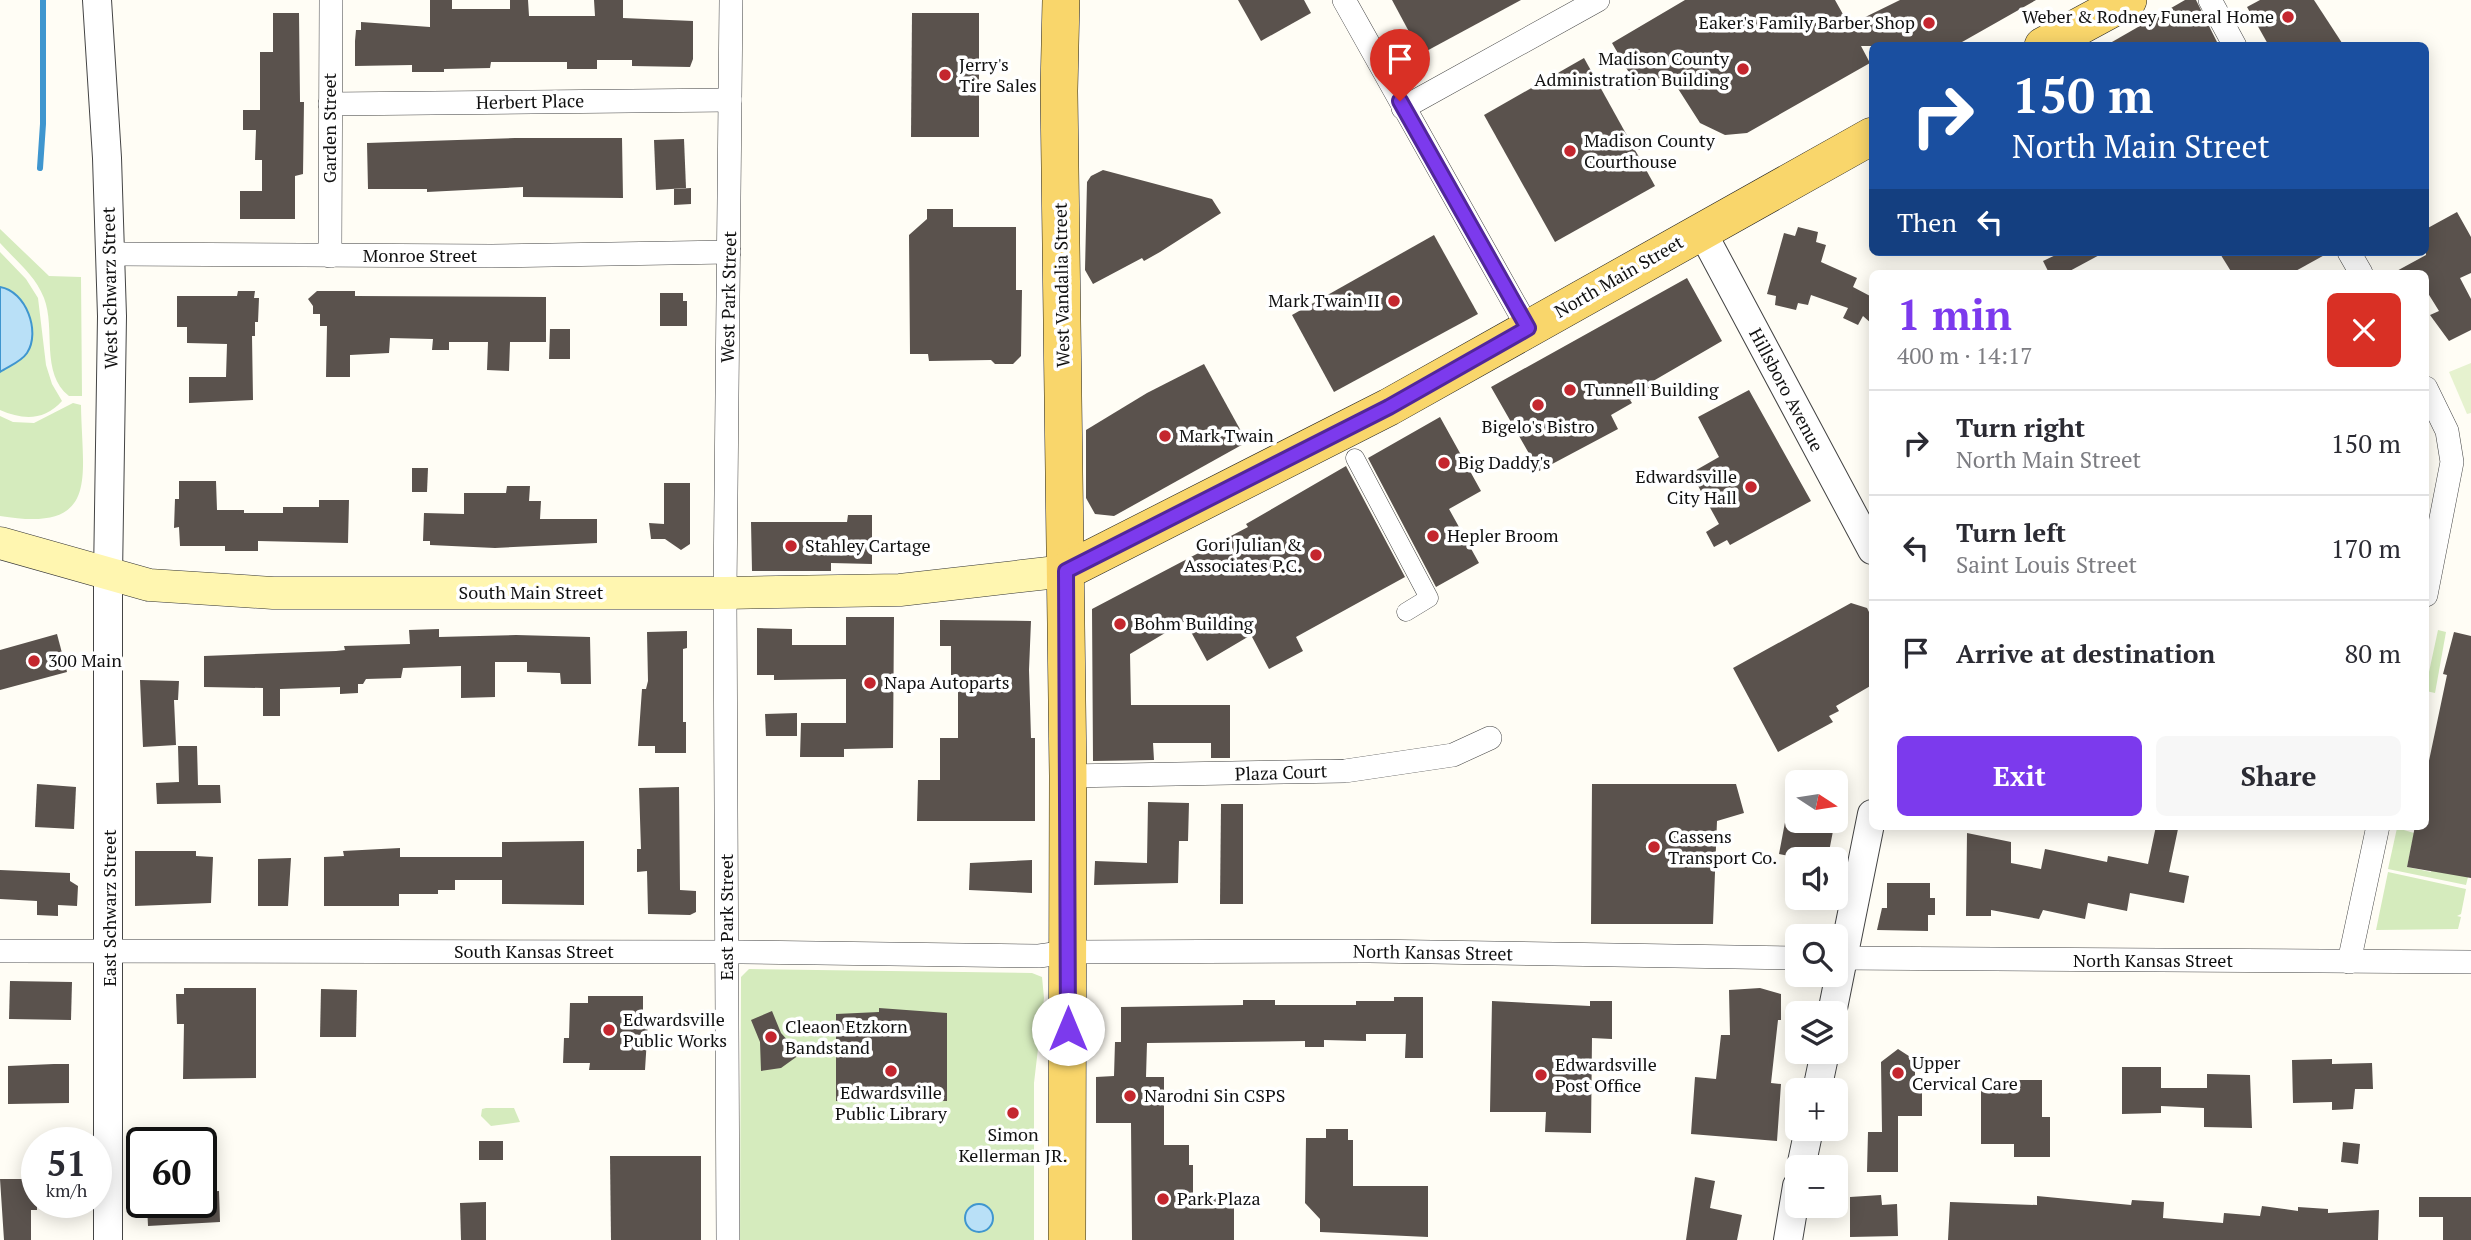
<!DOCTYPE html>
<html lang="en">
<head>
<meta charset="utf-8">
<style>
  body { margin:0; font-family:"PT Serif",serif; background:#f7f7f7; color:#2b2b33; height:100vh; display:flex; flex-direction:column; font-size:26px; white-space:nowrap }
  * { box-sizing:border-box; margin:0 }
  p { font-size:23px; color:#7c7c81 }
  .icon { flex:none; width:38px; height:38px; fill:none; stroke:currentColor; stroke-width:2; stroke-linecap:round; stroke-linejoin:round }
  .map { position:relative; flex:1; overflow:hidden }
  .sheet { position:absolute; left:1869px; top:270px; width:560px; height:560px; display:flex; flex-direction:column; background:#fff; border-radius:10px; box-shadow:0 4px 18px #0003 }
  .sheet>* { flex:none }
  .banner { position:absolute; left:1869px; top:42px; width:560px; height:214px; border-radius:10px; box-shadow:0 4px 18px #0003; background:#1a4fa0; color:#fff; overflow:hidden }
  .needle { width:46px; rotate:102deg }
  .tools { position:absolute; left:1785px; top:770px; display:grid; gap:14px }
  .tools a { display:grid; place-items:center; width:63px; height:63px; border-radius:10px; background:#fff; box-shadow:0 4px 18px #0003; font-size:35px }
  .speed { position:absolute; left:21px; top:1127px; display:flex; gap:14px; font-size:35px; font-weight:700; text-align:center }
  .speed>* { display:grid; place-content:center; width:91px; height:91px; border-radius:50%; background:#fff; box-shadow:0 4px 18px #0003; line-height:1 }
  .speed small { font-size:18px; font-weight:400 }
  .speed .limit { border:4px solid #111; border-radius:10px; background:#fff; color:#111 }
  .pin { position:absolute; display:grid; place-items:center; width:60px; height:60px; color:#fff; margin:-72px -30px; border-radius:50% 50% 50% 0; rotate:-45deg; box-shadow:0 0 7px #0007 }
  .pin .icon { rotate:45deg }
  .me { position:absolute; width:77px; margin:-38px; rotate:0deg; stroke-linejoin:round; filter:drop-shadow(0 0 5px #0008) }
  .turn { display:flex; align-items:center; gap:24px; height:147px; padding:0 28px; font-size:32px }
  .turn .icon { width:91px; height:91px; stroke-width:2.5 }
  .turn b { display:block; font-size:49px; line-height:60px }
  .then { display:flex; align-items:center; height:66px; padding:0 28px; background:#0003; gap:14px; font-size:26px }
  .round { display:grid; place-items:center; flex:none; width:74px; height:74px; border-radius:10px; background:#f7f7f7 }
  .overview { display:flex; align-items:center; justify-content:space-between; height:119px; padding:0 28px }
  h1 { font-size:42px; font-weight:700; line-height:52px; color:#7c3aed }
  .primary-button { display:flex; gap:14px; margin-top:auto; padding:14px 28px }
  .primary-button a { flex:1; height:80px; border-radius:10px; background:#7c3aed; color:#fff; font-size:28px; font-weight:700; line-height:80px; text-align:center }
  .primary-button a+a { background:#f7f7f7; color:#2b2b33 }
  ul { padding:0; list-style:none }
  li { display:flex; align-items:center; gap:21px; height:105px; padding:0 28px; border-top:2px solid #e1e1e2 }
  li div { flex:1 }
  li b { display:block; font-size:26px }
  li em { font-style:normal }
  .map>svg:first-child { display:block }
</style>
</head>
<body>
<div class="map">
<svg width="2471" height="1240" viewBox="0 0 2471 1240">
  <rect width="100%" height="100%" fill="#fffdf5"/>
  <g fill="#d5ebbd">
    <path d="M0,229L49,276L81,277L82,396H69C40,373 56,329 44,298C35,275 16,261 0,243Z"/>
    <path d="M0,252L26,279L38,298L46,365L52,384L62,401C44,421 23,420 0,410Z"/>
    <path d="M73,403L81,405C82,478 101,533 0,516V416L13,422L34,423Z"/>
    <path d="M2438,630L2446,632L2435,693L2426,691V686Z"/>
    <path d="M2397,828L2414,833L2407,867L2431,872L2432,865L2468,877L2466,885L2388,869Z"/>
    <path d="M2388,872L2466,889L2461,914L2457,916L2461,917L2458,929L2376,930Z"/>
    <path d="M749,969L1032,973L1042,977L1044,998L1034,1083V1240H740L741,977Z"/>
    <path d="M486,1108H514L520,1122L491,1126L481,1116L482,1109Z"/>
  </g>
  <path fill="#e6f2cf" d="M2471,363V413L2467,414L2449,372Z"/>
  <g fill="#b9e0f7" stroke="#3f96cf" stroke-width="2">
    <path d="M0,287C26,291 41,332 27,353C21,362 9,366 0,372Z"/>
    <circle cx="979" cy="1218" r="14"/>
  </g>
  <g fill="none" stroke-linecap="round" stroke-linejoin="round">
    <path stroke="#3f96cf" stroke-width="6" d="M40,168L43,124V0"/>
  </g>
  <g fill="#5a524d">
    <path d="M430,0H452V9H510V0H528L529,16H595L594,0H623V18L693,21V59L690,67L632,66V60H597V69H567V62H491L490,68L444,69V72H412V65L355,66V41L356,30H361V22L430,27Z"/>
    <path d="M1238,0H1304L1311,13L1261,41Z"/>
    <path d="M1392,0H1521L1421,54Z"/>
    <path d="M1685,0H1835L1849,25L1900,0H2036L1955,46H1861L1870,63L1747,133L1725,135L1700,123L1668,73L1639,90L1612,43Z"/>
    <path d="M2185,0H2196L2219,46H2105Z"/>
    <path d="M2260,0H2314L2344,46H2269L2247,7Z"/>
    <path d="M273,13H299L300,102H304L303,174L295,176V219H240V191H262V160H255L256,130H243V110H260V52H273Z"/>
    <path d="M912,13H979V137H911Z"/>
    <path d="M1584,58L1655,186L1555,242L1484,115Z"/>
    <path d="M515,138H622L623,198L523,197V187L427,192V189H368L367,143Z"/>
    <path d="M684,139L686,188L656,190L654,140Z"/>
    <path d="M1103,170L1212,199L1221,213L1160,252L1144,261L1142,258L1093,284L1085,270L1087,182L1091,176Z"/>
    <path d="M691,188V204L674,205V189Z"/>
    <path d="M927,209H953V227H1016V290H1022L1021,356L1013,364H995L991,360L929,361L928,354H910L909,235L927,219Z"/>
    <path d="M2457,212L2471,237V273L2460,278L2471,299V330L2449,341L2430,315L2439,311L2426,290V273H2393L2426,255V229Z"/>
    <path d="M1798,227L1818,232L1816,242L1826,245L1821,262L1857,278L1853,287L1872,297V324L1863,316L1858,325L1843,318L1848,308L1811,295L1808,305L1798,303L1796,310L1775,305L1776,296L1767,294L1784,233L1795,236Z"/>
    <path d="M1434,235L1478,314L1334,392L1292,315Z"/>
    <path d="M2062,252H2105L2066,273H2049L2043,261Z"/>
    <path d="M2219,252H2330L2292,273H2232Z"/>
    <path d="M1687,278L1722,341L1648,384L1650,387L1630,400L1632,403L1611,415L1618,429L1539,471L1491,387Z"/>
    <path d="M238,291H255L254,298H259L258,322H255V336H252L253,400L189,403V377H226L227,344L187,343V327H177V296H237Z"/>
    <path d="M317,291H355V296L546,297V342H510L509,371L487,370L488,342H449V350H432L433,339L390,338L389,353L350,355V377H326L327,326H320V314H313V306L308,299Z"/>
    <path d="M660,293H683V301H687V326H660Z"/>
    <path d="M550,329H570V359H549Z"/>
    <path d="M1204,364L1247,442L1114,516L1095,514L1086,498V430L1147,393Z"/>
    <path d="M1749,390L1811,501L1730,545L1727,540L1714,547L1706,532L1719,524L1691,473L1719,457L1698,417Z"/>
    <path d="M1440,417L1481,491L1449,509L1479,563L1436,587L1368,458Z"/>
    <path d="M1346,466L1405,577L1296,637L1303,651L1269,669L1251,635L1207,661L1185,621L1130,654L1131,705H1230V758H1211V743H1153L1154,760L1093,761L1092,609L1248,527L1246,524Z"/>
    <path d="M412,468H428L427,492H412Z"/>
    <path d="M179,481H216L217,510H244V513H283V507H319V500H349L348,543L258,541V551H225V546H180L179,527L174,528L175,499H179Z"/>
    <path d="M664,483H690V544L681,550L665,539H651L649,523L664,524Z"/>
    <path d="M507,486H530L529,501H541L540,519H597V543L495,548L430,545V541H423L424,513L464,514V493H506Z"/>
    <path d="M848,515H872V564L831,563V571H752L751,522H847Z"/>
    <path d="M1851,603L1867,608L1872,618V685L1836,706L1839,711L1829,716L1833,722L1778,752L1733,668Z"/>
    <path d="M846,617H894L893,748L844,749V757H800L801,723H846V679L774,680V675H757V628L792,629V645H846Z"/>
    <path d="M940,620L1031,621L1029,670L1031,738H1035V821H917L918,780H940V738H958V675H951V646H940Z"/>
    <path d="M439,629V637L516,635L590,637L591,684H561L560,673L527,672V662H495V697L461,698V666L403,668L401,678L366,679L363,684H358V693L340,694V687L280,689V716H263V688L204,687V656L336,651L345,650L344,646L410,644L409,630Z"/>
    <path d="M687,631V648L683,649V722H686V753H655V746H638L642,689H646L648,681L647,632Z"/>
    <path d="M2454,632L2471,636V878L2407,867L2415,826H2426V775L2447,675L2443,674Z"/>
    <path d="M57,634L67,672L0,690V650Z"/>
    <path d="M140,680L179,681L178,700H174L176,745L143,747Z"/>
    <path d="M797,713V736H766L765,714Z"/>
    <path d="M178,746H197L198,785H220L221,803L157,804L156,783L179,782Z"/>
    <path d="M37,784L76,787L74,829L35,827Z"/>
    <path d="M1592,784H1736L1744,813L1717,821L1713,924H1591Z"/>
    <path d="M679,787L680,890L696,891V912L690,915L648,914L647,871L637,872V849H641L639,788Z"/>
    <path d="M1148,802L1189,803L1188,841H1179L1178,883L1094,885L1095,861L1147,863Z"/>
    <path d="M1221,804H1243V904H1220Z"/>
    <path d="M1786,817L1813,822L1812,827L1833,831L1828,857L1817,855L1816,859H1804L1779,854Z"/>
    <path d="M2156,826L2178,829L2169,872L2189,876L2184,903L2130,893L2127,911L2088,903L2085,919L2043,910L2039,919L1991,910V916H1966L1967,833L2011,842V863L2041,869L2045,849L2107,862L2108,856L2148,864Z"/>
    <path d="M584,841V905L502,904V880H455V890H438V894H399V906H324V857L344,856L343,851L400,848V857H502V842Z"/>
    <path d="M135,851H196V856L213,857L211,903L135,906Z"/>
    <path d="M291,858L288,906H258V859Z"/>
    <path d="M1032,860V893L969,890L970,863Z"/>
    <path d="M0,870L70,873V881L78,886L77,906L58,905V916L37,915V901L0,899Z"/>
    <path d="M1887,883H1930V898H1935V915H1928V931L1877,930L1882,908H1887Z"/>
    <path d="M10,981L72,982L71,1020L9,1019Z"/>
    <path d="M184,988H256V1078L183,1079L184,1024H177L176,994H184Z"/>
    <path d="M1760,988L1781,994V1020H1778L1771,1083L1781,1084L1777,1141L1691,1134L1695,1077L1716,1079L1721,1035H1730L1729,990Z"/>
    <path d="M321,989L357,990L356,1037H320Z"/>
    <path d="M588,996H643V1022H648L645,1070H589L590,1063H563L564,1038H569L570,1003H588Z"/>
    <path d="M1394,997H1423V1058H1405L1406,1034H1366V1041L1324,1040V1047H1305V1041L1147,1043L1146,1077H1164V1145H1189V1165H1193V1196L1234,1197V1240H1132L1131,1123H1096V1077L1114,1076L1115,1042H1121V1007L1243,1005V1000H1275V1005H1356V1001H1394Z"/>
    <path d="M1492,1001L1590,1006V1001H1612V1039L1592,1038L1591,1133L1545,1132L1546,1112H1490Z"/>
    <path d="M879,1008L947,1013V1101H836V1014L879,1012Z"/>
    <path d="M772,1011L781,1033L790,1043L806,1050L781,1068L761,1071L760,1042L751,1020Z"/>
    <path d="M1898,1049L1915,1060V1086H1922V1116H1898V1172H1867L1868,1132H1882L1881,1062Z"/>
    <path d="M2332,1059V1064L2372,1063L2373,1089H2355L2353,1109L2332,1110V1102L2293,1103L2292,1060Z"/>
    <path d="M54,1064H69V1103L8,1104V1066Z"/>
    <path d="M2122,1067H2161V1088H2207V1074L2250,1075L2252,1128L2204,1127V1108L2161,1106V1113L2122,1114Z"/>
    <path d="M1998,1080H2042V1117H2050V1157H2014V1144H1981V1089H1996Z"/>
    <path d="M1326,1129H1348V1140H1353V1186H1428V1237L1320,1232V1219L1305,1203L1306,1138H1326Z"/>
    <rect x="479" y="1141" width="24" height="19"/>
    <path d="M2343,1142L2360,1144L2358,1164L2341,1162Z"/>
    <path d="M610,1156H701V1240H611Z"/>
    <path d="M1695,1177L1715,1181L1710,1208L1742,1215L1737,1240H1686Z"/>
    <path d="M0,1179H37V1210H31V1240H4Z"/>
    <path d="M219,1191L220,1222L148,1226L147,1205L201,1202V1192Z"/>
    <path d="M1881,1195L1882,1205L1897,1204L1898,1236L1850,1237V1197Z"/>
    <path d="M2037,1196L2131,1205L2132,1200L2164,1202L2163,1218L2223,1223L2224,1213L2260,1216L2262,1206L2298,1211V1207L2328,1209V1213L2379,1210L2378,1240H1948L1950,1202L2037,1205Z"/>
    <path d="M2419,1197H2471V1240H2443V1217H2419Z"/>
    <path d="M486,1202V1240H461L460,1203Z"/>
  </g>
  <g fill="none" stroke-linecap="round" stroke-linejoin="round">
    <defs>
      <path id="pedestrian" d="M1355,458L1429,598L1406,612"/>
      <g id="minor">
        <path d="M1344,0L1528,328"/>
        <path d="M2210,0L2235,46"/>
        <path d="M330,104L730,100"/>
        <path d="M1403,108L1598,0"/>
        <path d="M2349,252L2361,273"/>
        <path d="M111,254L492,256L729,252"/>
        <path d="M330,256L331,0"/>
        <path d="M2426,388L2447,431L2452,462L2426,595"/>
        <path d="M1068,776L1345,771L1453,755L1490,738"/>
        <path d="M0,951L742,952L1039,956L1068,952L1369,951L1797,958"/>
        <path d="M1836,958L2471,962"/>
        <path d="M2349,962L2378,826"/>
        <path d="M728,1240L725,593L731,0"/>
      </g>
      <g id="tertiary">
        <path d="M97,0L107,158L112,316L108,576V1240"/>
        <path d="M1701,230L1872,550"/>
        <path d="M1832,1013L1872,814"/>
        <path d="M1817,1090L1825,1052"/>
        <path d="M1801,1167L1809,1129"/>
        <path d="M1788,1240L1797,1186"/>
      </g>
      <path id="secondary" d="M0,543L149,585L273,593H725L900,590L1066,571"/>
      <g id="primary">
        <path d="M1061,0L1059,91L1068,776L1067,1240"/>
        <path d="M2043,46L2128,0"/>
        <path d="M1066,571L1389,407L1872,136"/>
      </g>
    </defs>
    <use href="#pedestrian" stroke="#444" stroke-width="19"/>
    <use href="#minor" stroke="#444" stroke-width="24"/>
    <use href="#tertiary" stroke="#444" stroke-width="30"/>
    <use href="#secondary" stroke="#333" stroke-width="33"/>
    <use href="#primary" stroke="#222" stroke-width="38"/>
    <use href="#pedestrian" stroke="#fff" stroke-width="18"/>
    <use href="#minor" stroke="#fff" stroke-width="23"/>
    <use href="#tertiary" stroke="#fff" stroke-width="28"/>
    <use href="#secondary" stroke="#fff6b0" stroke-width="32"/>
    <use href="#primary" stroke="#f9d66b" stroke-width="37"/>
  </g>
  <g fill="none" stroke-linecap="round" stroke-linejoin="round">
    <defs>
      <path id="route" d="M1068,1029L1066,571L1389,407L1528,328L1400,101"/>
    </defs>
    <use href="#route" stroke="#51269a" stroke-width="18"/>
    <use href="#route" stroke="#7c3aed" stroke-width="12"/>
  </g>
  <g fill="#c4262e" stroke="#fff" stroke-width="2.5">
    <circle cx="2288" cy="17" r="7"/>
    <circle cx="1929" cy="23" r="7"/>
    <circle cx="1743" cy="69" r="7"/>
    <circle cx="945" cy="75" r="7"/>
    <circle cx="1570" cy="151" r="7"/>
    <circle cx="1394" cy="301" r="7"/>
    <circle cx="1570" cy="390" r="7"/>
    <circle cx="1538" cy="405" r="7"/>
    <circle cx="1165" cy="436" r="7"/>
    <circle cx="1444" cy="463" r="7"/>
    <circle cx="1751" cy="487" r="7"/>
    <circle cx="1433" cy="536" r="7"/>
    <circle cx="791" cy="546" r="7"/>
    <circle cx="1316" cy="555" r="7"/>
    <circle cx="1120" cy="624" r="7"/>
    <circle cx="34" cy="661" r="7"/>
    <circle cx="870" cy="683" r="7"/>
    <circle cx="1654" cy="847" r="7"/>
    <circle cx="609" cy="1030" r="7"/>
    <circle cx="771" cy="1037" r="7"/>
    <circle cx="891" cy="1071" r="7"/>
    <circle cx="1898" cy="1073" r="7"/>
    <circle cx="1541" cy="1075" r="7"/>
    <circle cx="1130" cy="1096" r="7"/>
    <circle cx="1013" cy="1113" r="7"/>
    <circle cx="1163" cy="1199" r="7"/>
  </g>
  <g text-anchor="middle" stroke-width="7" stroke-linejoin="round" paint-order="stroke">
    <g font-size="18" fill="#111" stroke="#fff" text-anchor="start">
      <text x="2274" y="23" text-anchor="end">Weber &amp; Rodney Funeral Home</text>
      <text x="1915" y="29" text-anchor="end">Eaker's Family Barber Shop</text>
      <text x="1729" y="65" text-anchor="end">Madison County<tspan x="1729" dy="21">Administration Building</tspan></text>
      <text x="959" y="71">Jerry's<tspan x="959" dy="21">Tire Sales</tspan></text>
      <text x="1584" y="147">Madison County<tspan x="1584" dy="21">Courthouse</tspan></text>
      <text x="1380" y="307" text-anchor="end">Mark Twain II</text>
      <text x="1584" y="396">Tunnell Building</text>
      <text x="1538" y="433" text-anchor="middle">Bigelo's Bistro</text>
      <text x="1179" y="442">Mark Twain</text>
      <text x="1458" y="469">Big Daddy's</text>
      <text x="1737" y="483" text-anchor="end">Edwardsville<tspan x="1737" dy="21">City Hall</tspan></text>
      <text x="1447" y="542">Hepler Broom</text>
      <text x="1302" y="551" text-anchor="end">Gori Julian &amp;<tspan x="1302" dy="21">Associates P.C.</tspan></text>
      <text x="805" y="552">Stahley Cartage</text>
      <text x="1134" y="630">Bohm Building</text>
      <text x="48" y="667">300 Main</text>
      <text x="884" y="689">Napa Autoparts</text>
      <text x="1668" y="843">Cassens<tspan x="1668" dy="21">Transport Co.</tspan></text>
      <text x="623" y="1026">Edwardsville<tspan x="623" dy="21">Public Works</tspan></text>
      <text x="785" y="1033">Cleaon Etzkorn<tspan x="785" dy="21">Bandstand</tspan></text>
      <text x="1912" y="1069">Upper<tspan x="1912" dy="21">Cervical Care</tspan></text>
      <text x="1555" y="1071">Edwardsville<tspan x="1555" dy="21">Post Office</tspan></text>
      <text x="891" y="1099" text-anchor="middle">Edwardsville<tspan x="891" dy="21">Public Library</tspan></text>
      <text x="1144" y="1102">Narodni Sin CSPS</text>
      <text x="1013" y="1141" text-anchor="middle">Simon<tspan x="1013" dy="21">Kellerman JR.</tspan></text>
      <text x="1177" y="1205">Park Plaza</text>
    </g>
    <g font-size="18" fill="#111" stroke="#fff">
      <text transform="translate(530 102) rotate(-1)" y="6">Herbert Place</text>
      <text transform="translate(330 128) rotate(-90)" y="6">Garden Street</text>
      <text x="420" y="262">Monroe Street</text>
      <text transform="translate(1619 277) rotate(-30)" y="6">North Main Street</text>
      <text transform="translate(1062 285) rotate(-91)" y="6">West Vandalia Street</text>
      <text transform="translate(110 288) rotate(-91)" y="6">West Schwarz Street</text>
      <text transform="translate(729 297) rotate(-89)" y="6">West Park Street</text>
      <text transform="translate(1786 390) rotate(62)" y="6">Hillsboro Avenue</text>
      <text x="531" y="599">South Main Street</text>
      <text transform="translate(1281 773) rotate(-2)" y="6">Plaza Court</text>
      <text transform="translate(110 908) rotate(-90)" y="6">East Schwarz Street</text>
      <text transform="translate(727 917) rotate(-90)" y="6">East Park Street</text>
      <text x="534" y="958">South Kansas Street</text>
      <text transform="translate(1433 953) rotate(1)" y="6">North Kansas Street</text>
      <text x="2153" y="967">North Kansas Street</text>
    </g>
  </g>
</svg>
<div class="tools">
<a><svg class="needle" viewBox="-14 -14 28 28"><path d="M0-13l5 13h-10z" fill="#e53935"/><path d="M0 13l5-13h-10z" fill="#7c7c81"/></svg></a>
<a><svg class="icon" aria-label="sound" viewBox="0 0 24 24"><path d="M4 9h4l5-4v14l-5-4H4zM17 9q2 3 0 6"/></svg></a>
<a><svg class="icon" aria-label="search" viewBox="0 0 24 24"><circle cx="10" cy="10" r="6"/><path d="M15 15l6 6"/></svg></a>
<a><svg class="icon" aria-label="layers" viewBox="0 0 24 24"><path d="M12 4l9 5-9 5-9-5zM3 14l9 5 9-5"/></svg></a>
<a>+</a>
<a>−</a>
</div>
<div class="speed"><div>51<small>km/h</small></div><div class="limit">60</div></div>
<div class="pin" style="left:1400px;top:101px;background:#d93025"><svg class="icon" aria-label="arrive" viewBox="0 0 24 24"><path d="M6 21V4h12l-3 4 3 4H6"/></svg></div>
<svg class="me" style="left:1068px;top:1029px" viewBox="-20 -20 40 40"><circle r="19" fill="#fff"/><path d="M0-13L10 11 0 6-10 11z" fill="#7c3aed"/></svg>
<div class="banner">
<div class="turn"><svg class="icon" aria-label="right" viewBox="0 0 24 24"><path d="M7 20v-9h11M14 6l5 5-5 5"/></svg><div><b>150 m</b>North Main Street</div></div>
<div class="then">Then<svg class="icon" aria-label="left" viewBox="0 0 24 24"><path d="M17 20v-9H6M10 6l-5 5 5 5"/></svg></div>
</div>
<section class="sheet">
<div class="overview"><div><h1>1 min</h1><p>400 m · 14:17</p></div><a class="round" style="background:#d93025;color:#fff"><svg class="icon" aria-label="close" viewBox="0 0 24 24"><path d="M6 6l12 12M18 6L6 18"/></svg></a></div>
<ul>
<li><svg class="icon" aria-label="right" viewBox="0 0 24 24"><path d="M7 20v-9h11M14 6l5 5-5 5"/></svg><div><b>Turn right</b><p>North Main Street</p></div><em>150 m</em></li>
<li><svg class="icon" aria-label="left" viewBox="0 0 24 24"><path d="M17 20v-9H6M10 6l-5 5 5 5"/></svg><div><b>Turn left</b><p>Saint Louis Street</p></div><em>170 m</em></li>
<li><svg class="icon" aria-label="arrive" viewBox="0 0 24 24"><path d="M6 21V4h12l-3 4 3 4H6"/></svg><div><b>Arrive at destination</b></div><em>80 m</em></li>
</ul>
<div class="primary-button"><a>Exit</a><a>Share</a></div>
</section>
</div>
</body>
</html>
